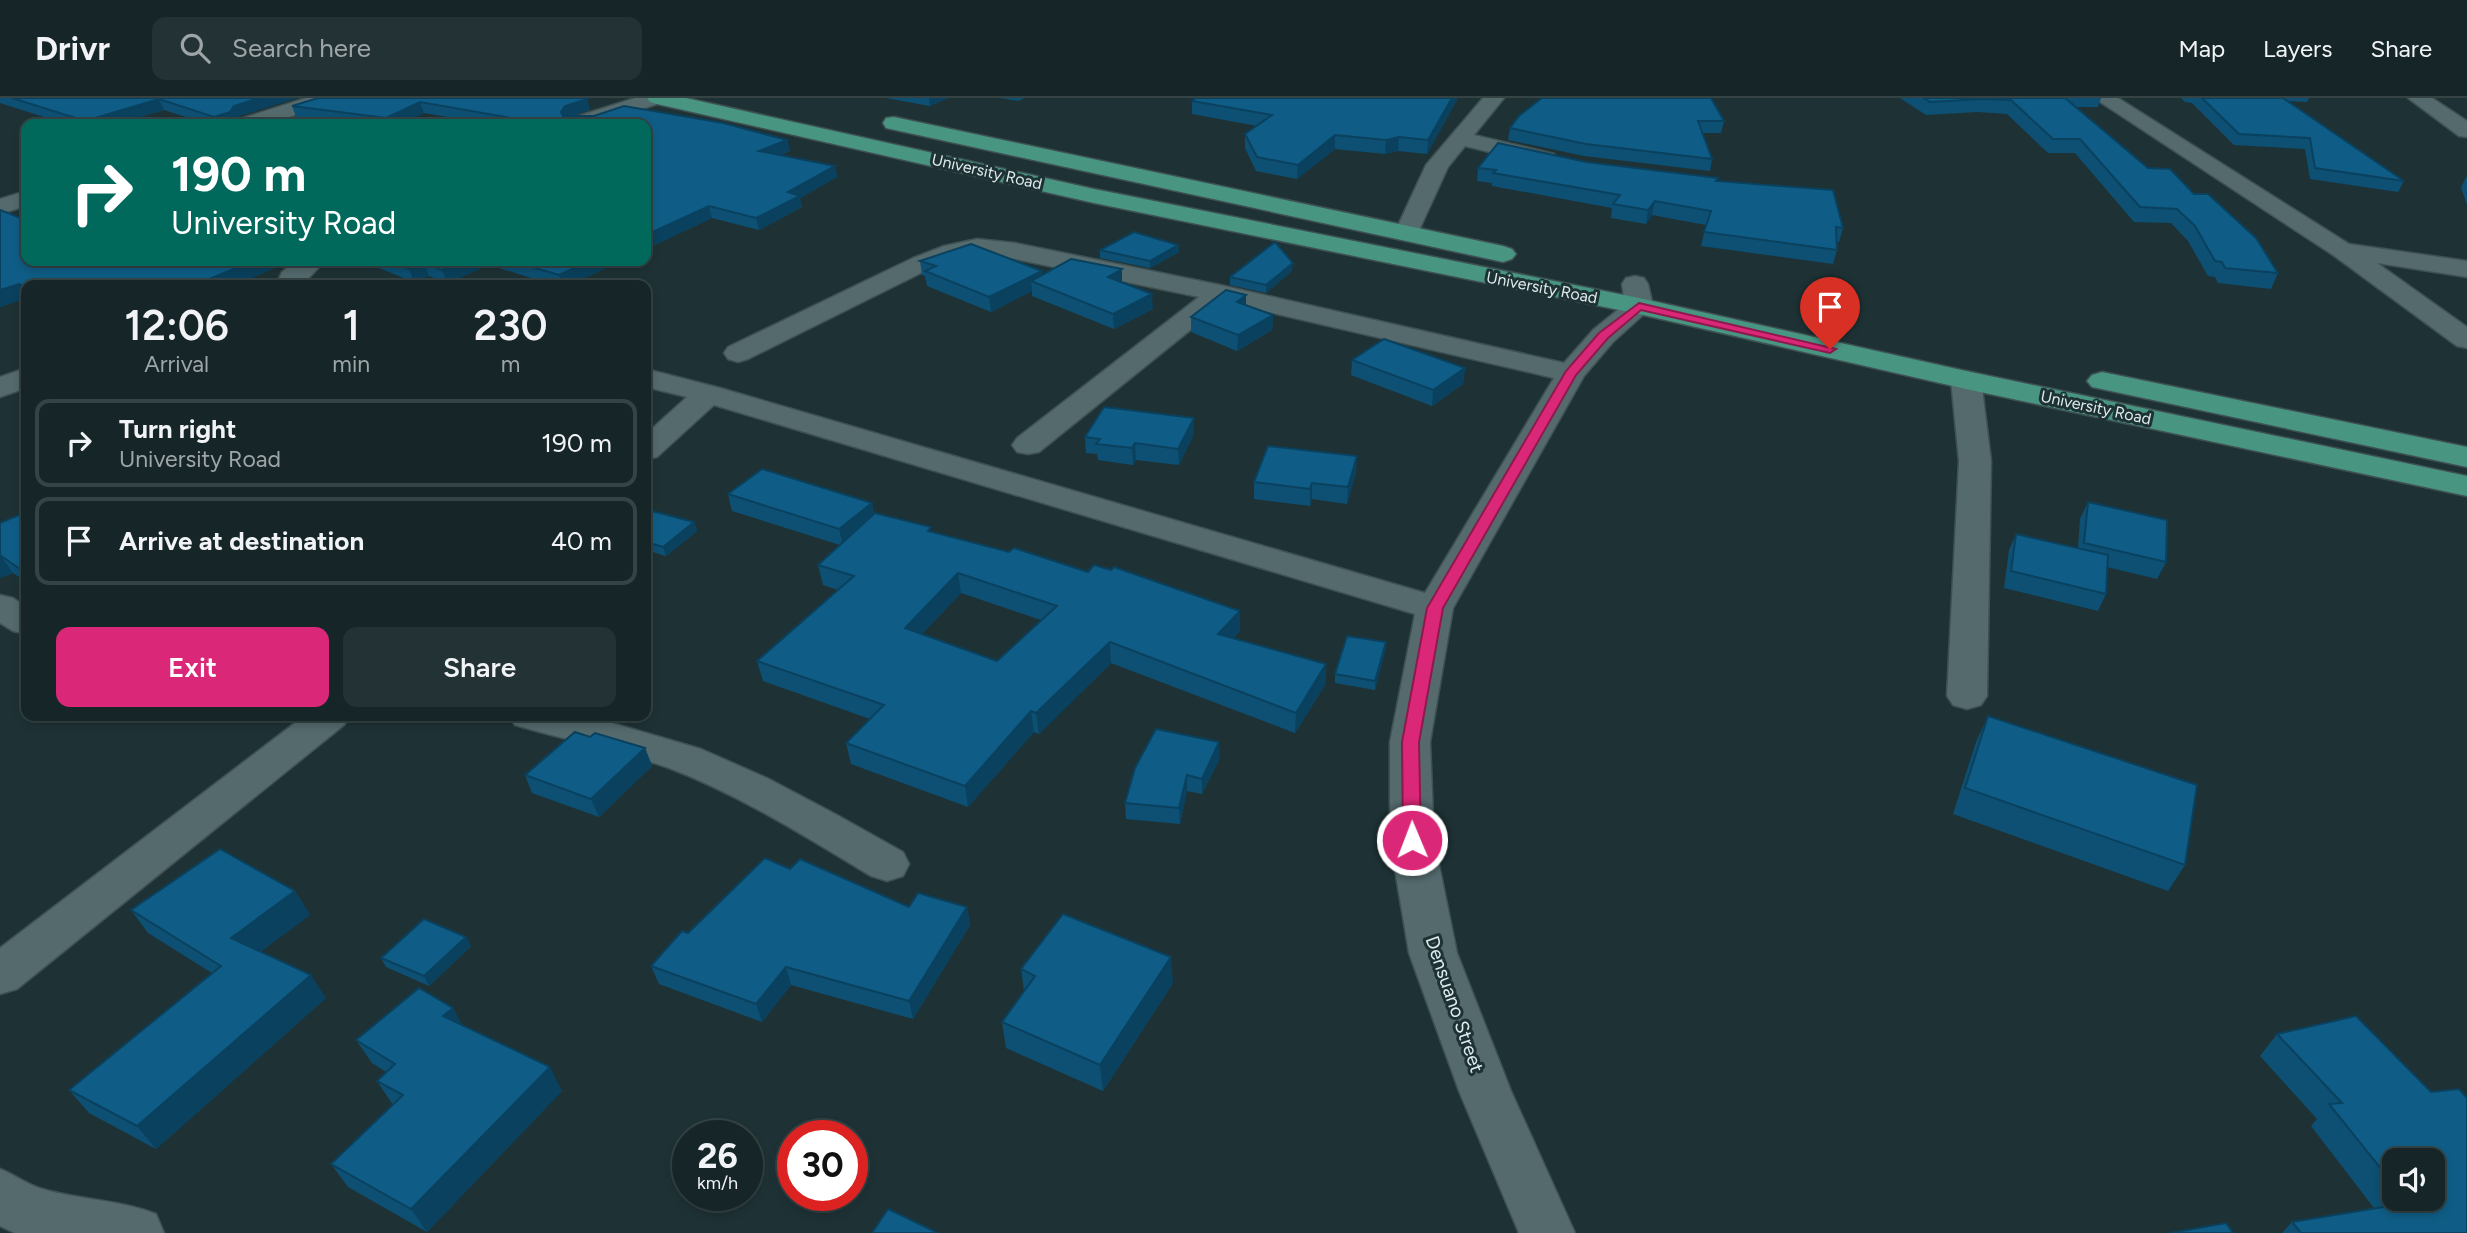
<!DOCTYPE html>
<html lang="en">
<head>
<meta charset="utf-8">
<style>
  body { margin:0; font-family:Figtree,sans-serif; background:#233234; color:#f1f3f6; height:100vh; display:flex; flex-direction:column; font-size:26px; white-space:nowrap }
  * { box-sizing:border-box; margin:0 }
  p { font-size:23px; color:#9ea5a8 }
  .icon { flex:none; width:38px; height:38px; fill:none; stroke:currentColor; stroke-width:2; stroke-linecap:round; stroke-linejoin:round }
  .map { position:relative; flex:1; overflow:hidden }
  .panel { position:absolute; left:21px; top:182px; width:630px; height:441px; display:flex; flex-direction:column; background:#162628; border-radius:14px; box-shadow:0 4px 10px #0003,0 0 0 2px #354345 }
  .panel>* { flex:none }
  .guide { position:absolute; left:21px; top:21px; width:630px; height:147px; border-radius:14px; box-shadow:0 4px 10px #0003,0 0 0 2px #354345; background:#00695c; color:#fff; overflow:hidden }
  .buttons { position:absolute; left:2382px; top:1050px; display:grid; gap:14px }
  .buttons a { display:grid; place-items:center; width:63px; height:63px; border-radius:14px; background:#162628; box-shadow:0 4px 10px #0003,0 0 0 2px #354345; font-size:35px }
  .speed { position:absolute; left:672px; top:1022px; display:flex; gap:14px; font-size:35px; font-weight:700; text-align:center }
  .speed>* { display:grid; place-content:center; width:91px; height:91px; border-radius:50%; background:#162628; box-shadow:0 4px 10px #0003,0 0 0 2px #354345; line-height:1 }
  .speed small { font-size:18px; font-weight:400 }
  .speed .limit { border:10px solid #d22; background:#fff; color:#111 }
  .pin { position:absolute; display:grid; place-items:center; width:60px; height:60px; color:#fff; margin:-72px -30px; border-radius:50% 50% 50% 0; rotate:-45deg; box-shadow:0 0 7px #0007 }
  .pin .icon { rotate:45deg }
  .me { position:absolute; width:77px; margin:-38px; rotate:359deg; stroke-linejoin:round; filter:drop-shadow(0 0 5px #0008) }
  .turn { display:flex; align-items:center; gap:24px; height:147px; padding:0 35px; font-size:32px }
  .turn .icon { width:91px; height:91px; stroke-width:2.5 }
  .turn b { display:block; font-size:49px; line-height:60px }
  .eta { display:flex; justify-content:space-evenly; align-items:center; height:119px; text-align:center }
  .eta b { font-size:42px; font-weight:600; line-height:49px }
  .action { display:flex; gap:14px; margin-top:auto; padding:14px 35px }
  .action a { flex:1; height:80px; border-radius:14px; background:#db2777; color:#fff; font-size:28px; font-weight:600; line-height:80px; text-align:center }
  .action a+a { background:#233234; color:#f1f3f6 }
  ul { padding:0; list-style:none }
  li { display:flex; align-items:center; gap:21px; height:88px; margin:0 14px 10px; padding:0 21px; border:4px solid #354345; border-radius:14px }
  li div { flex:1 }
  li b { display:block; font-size:26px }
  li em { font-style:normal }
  header { display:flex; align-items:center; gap:42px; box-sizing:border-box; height:98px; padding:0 35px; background:#162628; border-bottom:2px solid #354345 }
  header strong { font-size:33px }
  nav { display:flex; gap:38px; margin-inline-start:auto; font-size:24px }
  .search { width:490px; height:63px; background:#233234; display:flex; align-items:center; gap:18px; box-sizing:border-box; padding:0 24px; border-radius:14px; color:#9ea5a8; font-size:26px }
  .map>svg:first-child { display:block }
</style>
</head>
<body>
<header>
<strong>Drivr</strong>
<div class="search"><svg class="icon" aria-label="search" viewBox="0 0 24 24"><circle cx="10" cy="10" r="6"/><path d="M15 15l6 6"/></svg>Search here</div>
<nav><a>Map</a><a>Layers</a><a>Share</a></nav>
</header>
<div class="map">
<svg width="2467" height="1135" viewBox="0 0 2467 1135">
  <rect width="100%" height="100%" fill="#1e3235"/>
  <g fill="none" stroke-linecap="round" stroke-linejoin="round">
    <defs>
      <g id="minor">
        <path d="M635,0H666L663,4L597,26H566L569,21Z"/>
        <path d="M1483,0H1504L1474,37L1554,56L1557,61L1554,66L1546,68L1465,48L1448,69L1416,139L1407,141L1398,139L1395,134L1426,67Z"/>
        <path d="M2094,0H2118L2349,146L2467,163V179L2377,165L2467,229V250L2457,248L2333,157Z"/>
        <path d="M2408,0H2432L2467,23V39L2459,38Z"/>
        <path d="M977,141L1015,145L1220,187L1564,265L1593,232L1625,206L1622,186L1626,180L1635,178L1644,180L1648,186L1653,208L1613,244L1584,278L1453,510L1430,644L1434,742L1457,855L1511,993L1575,1135H1519L1459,993L1409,855L1390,742V644L1415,516L714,307L657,359L646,361V336L687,299L646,289V271L720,290L1425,495L1554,280L1225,204L1039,354L1028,356L1017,354L1012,347L1017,340L1199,199L1015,161L977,157L959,160L931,170L748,261L738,264L728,261L724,255L728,249L913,160L944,148Z"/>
        <path d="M296,163H325L302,187H276L282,174Z"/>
        <path d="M26,270V290L0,299V279Z"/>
        <path d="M1966,273L1976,276L1981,282L1991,363L1987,598L1981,607L1967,611L1953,607L1947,598L1959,363L1951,282L1956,276Z"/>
        <path d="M0,497L13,500L26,509V536L13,533L0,525Z"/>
        <path d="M304,618H350L344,627L17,891L0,896V850Z"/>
        <path d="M509,618H588L701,651L769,681L837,717L903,754L909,766L903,778L887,783L871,778C806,739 740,697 669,670C618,652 566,642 515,627Z"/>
        <path d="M0,1071C13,1076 27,1086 39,1090C77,1102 118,1101 156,1116L164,1135H15L0,1128Z"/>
      </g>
      <g id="tertiary">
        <path d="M306,0H337L334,4L268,26H237L240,21Z"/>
        <path d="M26,93V108L0,116V101Z"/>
      </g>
      <g id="trunk">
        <path d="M647,0H686L1094,91L1639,200L1966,273L2467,378V398L1966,291L1639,216L1094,105L657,6L650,4Z"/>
        <path d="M894,19L1503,148L1512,151L1516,156L1512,161L1503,164L886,30L883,25L886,20Z"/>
        <path d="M2102,274L2467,349V369L2092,289L2087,283L2092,277Z"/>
      </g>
    </defs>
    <use href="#minor" stroke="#3e5052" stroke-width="3"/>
    <use href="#tertiary" stroke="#3e5052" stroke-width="3"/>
    <use href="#trunk" stroke="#3e5052" stroke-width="3"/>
    <use href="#minor" fill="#546a6d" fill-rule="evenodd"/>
    <use href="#tertiary" fill="#546a6d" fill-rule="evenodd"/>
    <use href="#trunk" fill="#489582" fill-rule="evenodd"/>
  </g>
  <g fill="#0d5073" fill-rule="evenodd">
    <path d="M0,0H297L239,18L235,25L230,26H208L164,12L116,26H66L0,5Z"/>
    <path d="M318,0H583L587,1L590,12L571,18H594L624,8L723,25L787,42L790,53L780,57L835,68L837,79L800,100L802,109L759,132L712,120L646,151V26H487L424,15L401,26H350L296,19L292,8Z"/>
    <path d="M886,0H948L930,8Z"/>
    <path d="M999,0H1024L1019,3Z"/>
    <path d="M1196,0H1458L1427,56L1398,53L1385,56L1335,51L1297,81L1256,73L1245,50V36L1257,28L1192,16V3Z"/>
    <path d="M1900,0H2101L2098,9H2075L2148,70L2194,96L2278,175L2271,191L2218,185L2215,179L2208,178L2188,143L2171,125L2134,124L2075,55H2048L2007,16L1978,14L1926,17Z"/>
    <path d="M2181,0H2309L2307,4L2288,3L2404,83L2398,94L2310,81L2305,51L2234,47L2192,5L2185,4Z"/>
    <path d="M1519,18L1724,23L1721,35H1702L1712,61L1710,73L1584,58L1508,42L1510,30Z"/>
    <path d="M1586,64L1718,80L1717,83L1843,130L1839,144H1836L1837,152L1833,166L1701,148L1706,127L1652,117L1646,126L1611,120L1612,110L1492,88V85L1477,83L1478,70Z"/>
    <path d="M2467,78V107L2461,89Z"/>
    <path d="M0,112L26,163H292L234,187H26V200L0,209Z"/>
    <path d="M1178,147L1179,154L1150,170L1100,160V152Z"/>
    <path d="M361,163H621L569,187H554L489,167L447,185L429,178L414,184Z"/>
    <path d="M920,163L1042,173V177L1122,171V185L1153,211L1114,231L1032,198V193L991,214L927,188L925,178L922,177Z"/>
    <path d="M1292,173L1266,195L1230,187V179Z"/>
    <path d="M1246,208L1273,217L1272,232L1237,253L1191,234V219Z"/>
    <path d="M1352,262L1465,270L1463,286L1432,308L1351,277Z"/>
    <path d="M1194,320V336L1179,367L1136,362L1133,367L1098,362L1097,356L1086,355L1085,339Z"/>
    <path d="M1356,375L1347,406L1312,401L1310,408L1254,401V384Z"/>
    <path d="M728,396L872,405L874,416L932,434L1240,513V533L1233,541L1326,566L1325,587L1295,635L1111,565L1039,636L1034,634L968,709L851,666L846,645L870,621L763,583L757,563L838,492L823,487L818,467L840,447L732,413ZM961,495L1041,522L997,563L922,536Z"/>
    <path d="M2088,404L2166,464L2157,481L2107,469L2106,496L2098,513L2004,490L2009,452L2016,436L2078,450L2080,421Z"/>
    <path d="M26,414V484L13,475L0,480V425Z"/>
    <path d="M646,418L694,424L697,433L666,458L646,452Z"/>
    <path d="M1386,544L1385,553L1375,592L1335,585V576Z"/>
    <path d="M1988,618L2185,767L2168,793L1953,716L1976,644Z"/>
    <path d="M590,639L645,650L652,668L599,719L532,695L525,677Z"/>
    <path d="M1220,660L1202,696L1187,693L1180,726L1126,721L1125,705Z"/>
    <path d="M790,771L909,809H967L970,827L913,921L791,887L762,924L659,886L651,868L688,835Z"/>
    <path d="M295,793L310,817L260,854L326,900L156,1051L89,1015L69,992L212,875L148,835L131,812Z"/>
    <path d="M466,839L471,848L429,888L386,869L381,860Z"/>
    <path d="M1021,871L1173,885L1103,993L1006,950L1002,924L1024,893Z"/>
    <path d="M453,910L462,927L562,993L427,1134L348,1089L331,1066L393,1007L377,983L386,974L372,965L356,942Z"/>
    <path d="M2277,936L2431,994L2467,1135H2282L2292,1124L2374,1110L2311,1028L2317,1021L2260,958ZM2394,1062L2432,1101H2394Z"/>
  </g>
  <g fill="#0a415e">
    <path d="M259,0H297L239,18L235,25L230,26H217L214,19L234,8Z"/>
    <path d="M929,0H948L930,8Z"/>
    <path d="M1452,0H1458L1427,56L1428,42Z"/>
    <path d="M159,1L164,12L116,26H86L85,23Z"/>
    <path d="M587,1L590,12L568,18L564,25L561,14L565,8Z"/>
    <path d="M420,4L424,15L401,26H388L386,20Z"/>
    <path d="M1335,37V51L1297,81L1298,67Z"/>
    <path d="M1399,39L1398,53L1385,56L1386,42Z"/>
    <path d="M787,42L790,53L761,65L759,53Z"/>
    <path d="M835,68L837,79L800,100L802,109L759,132L756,120L788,94Z"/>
    <path d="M1655,103L1652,117L1646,126L1648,112Z"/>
    <path d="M709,108L712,120L646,151V137Z"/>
    <path d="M1178,147L1179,154L1150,170V163Z"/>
    <path d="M253,163H292L234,187H195Z"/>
    <path d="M465,163H487L489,167L447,185L442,172Z"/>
    <path d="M590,163H621L569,187H562L559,177Z"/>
    <path d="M424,165L429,178L414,184L409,171Z"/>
    <path d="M1293,165L1292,173L1266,195V187Z"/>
    <path d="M1122,171V186L1108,179Z"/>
    <path d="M1042,173L1043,188L1031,183L1032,193L991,214L989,199Z"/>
    <path d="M19,186L26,198V200L0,209V192Z"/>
    <path d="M1152,196L1153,211L1114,231L1113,216Z"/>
    <path d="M1246,197V212L1237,204Z"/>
    <path d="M1273,217L1272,232L1237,253L1238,237Z"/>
    <path d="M1465,270L1463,286L1432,308L1433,292Z"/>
    <path d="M1194,320V336L1179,367L1178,351Z"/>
    <path d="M1135,345L1136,362L1133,367L1132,350Z"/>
    <path d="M1357,358L1356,375L1347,406L1348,389Z"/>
    <path d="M1312,385V401L1310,408V391Z"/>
    <path d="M872,405L875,422L843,448L839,431Z"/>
    <path d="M694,424L697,433L666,458L663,449Z"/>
    <path d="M0,458H1L13,475L0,480Z"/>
    <path d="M958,475L961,495L909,550L905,530Z"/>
    <path d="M1240,513V533L1218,557V536Z"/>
    <path d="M1110,544L1111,565L1039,636L1036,615Z"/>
    <path d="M1386,544L1385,553L1375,592V583Z"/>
    <path d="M1326,566L1325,587L1295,635L1296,615Z"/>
    <path d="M1031,613L1034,634L968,709L965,688Z"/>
    <path d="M1219,644L1220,660L1202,696V681Z"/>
    <path d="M645,650L652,668L599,719L591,701Z"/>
    <path d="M1187,677V693L1180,726L1179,710Z"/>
    <path d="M295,793L310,817L247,864L231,840Z"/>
    <path d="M967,809L970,827L913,921L909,903Z"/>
    <path d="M466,839L471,848L429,888L424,878Z"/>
    <path d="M1171,859L1173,885L1103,993L1100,967Z"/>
    <path d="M786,869L791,887L762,924L756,906Z"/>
    <path d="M311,877L326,900L156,1051L137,1028Z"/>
    <path d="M453,910L466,934L443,918Z"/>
    <path d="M550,969L562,993L427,1134L411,1111Z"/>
  </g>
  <g fill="#0f5d86" stroke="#0a415e" stroke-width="2" fill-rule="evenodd">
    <path d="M12,0H259L234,8L230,14L214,19L159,1L85,23Z"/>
    <path d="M318,0H583L587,1L565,8L561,14L563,18H594L624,8L723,25L787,42L759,53L835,68L788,94L800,98L756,120L709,108L646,137V26H545L420,4L386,20L292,8Z"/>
    <path d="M1196,0H1452L1428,42L1399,39L1386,42L1335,37L1298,67L1257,59L1245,36L1272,17L1192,3Z"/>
    <path d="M1542,0H1711L1724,23H1698L1712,61L1586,46L1510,30L1519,18Z"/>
    <path d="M1924,0H2065L2148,70L2170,71L2194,96H2208L2256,140L2278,175L2225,170L2222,164L2215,163L2195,128L2177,111L2140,109L2080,41H2053L2011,2L1983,1L1930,4Z"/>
    <path d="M2202,0H2283L2404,83L2315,70L2310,40L2239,36Z"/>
    <path d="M1498,45L1586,64L1718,80L1716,83L1833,92L1843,130L1836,129L1837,152L1704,134L1711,113L1655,103L1648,112L1613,106L1620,97L1493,75L1496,72L1478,70Z"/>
    <path d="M0,112L26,122V163H253L195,187H26V189L19,186L0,192Z"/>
    <path d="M1134,134L1178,147L1150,163L1100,152Z"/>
    <path d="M1275,144L1293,165L1266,187L1230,179Z"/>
    <path d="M971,146L1042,173L989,199L925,173L936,168L920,163Z"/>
    <path d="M1071,161L1122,171L1108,179L1152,196L1113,216L1031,183Z"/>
    <path d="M387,163H465L442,172L424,165L409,171Z"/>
    <path d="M511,163H590L559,177Z"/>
    <path d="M1226,192L1246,197L1237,204L1273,217L1238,237L1191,219Z"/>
    <path d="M1384,241L1465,270L1433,292L1352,262Z"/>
    <path d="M1104,309L1194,320L1178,351L1135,345L1132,350L1096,346L1100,341L1085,339Z"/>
    <path d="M1268,348L1357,358L1348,389L1312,385L1310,391L1254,384Z"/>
    <path d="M762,371L872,405L839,431L728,396Z"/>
    <path d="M2088,404L2167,422L2166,464L2084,445Z"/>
    <path d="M652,413L694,424L663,449L646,444V418Z"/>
    <path d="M26,414V475L1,458H0V425Z"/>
    <path d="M875,415L931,429L928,433L1009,454L1014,450L1088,474L1094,467L1111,472L1114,469L1240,513L1218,536L1326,566L1296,615L1110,544L1036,615L1031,613L965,688L846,645L884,607L757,563L854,478L818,467ZM958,475L1057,508L997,563L905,530Z"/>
    <path d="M2016,436L2108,457L2106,496L2011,473Z"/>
    <path d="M1347,538L1386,544L1375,583L1335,576Z"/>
    <path d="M1988,618L2197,687L2185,767L1965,690Z"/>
    <path d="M1156,631L1219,644L1202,681L1187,677L1179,710L1125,705L1135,670Z"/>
    <path d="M575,634L590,639L595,635L645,650L591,701L525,677Z"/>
    <path d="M220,751L295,793L231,840L311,877L137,1028L69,992L221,868L131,812Z"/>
    <path d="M765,760L790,771L800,761L909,809L918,795L967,809L909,903L786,869L756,906L651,868L682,833L688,835Z"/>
    <path d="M1063,816L1171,859L1100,967L1002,924L1035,878L1021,871Z"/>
    <path d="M424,821L466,839L424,878L381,860Z"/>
    <path d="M419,890L453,910L443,918L550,969L411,1111L331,1066L403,997L377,983L395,966L356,942Z"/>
    <path d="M2356,918L2431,994L2459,991L2467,1000V1135H2301L2292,1124L2408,1105L2405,1101H2432V1062H2394V1087L2329,1006L2342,1005L2277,936Z"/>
    <path d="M888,1111L938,1135H872Z"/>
    <path d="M2226,1125L2233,1135H2170Z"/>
  </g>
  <path fill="#db2777" stroke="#8e194d" stroke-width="2" d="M1639,205L1836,251L1830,255L1641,212L1608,240L1576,277L1443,510L1419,644L1421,742L1419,746H1406L1403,742L1402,644L1427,510L1566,273L1599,235Z"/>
  <g text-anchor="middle" stroke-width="6" stroke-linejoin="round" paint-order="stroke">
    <g font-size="16" fill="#dfebed" stroke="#1e3235">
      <text transform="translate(987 73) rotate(13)" y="6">University Road</text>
      <text transform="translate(1542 189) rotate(11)" y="6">University Road</text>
      <text transform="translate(2096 309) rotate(12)" y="6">University Road</text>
    </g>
    <g font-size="19" fill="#dfebed" stroke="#1e3235">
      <text transform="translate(1455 906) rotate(71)" y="7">Densuano Street</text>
    </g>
  </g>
</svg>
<div class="buttons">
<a><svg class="icon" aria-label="sound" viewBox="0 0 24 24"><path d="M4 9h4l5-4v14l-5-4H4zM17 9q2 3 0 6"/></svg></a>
</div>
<div class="speed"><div>26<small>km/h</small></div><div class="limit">30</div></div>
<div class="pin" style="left:1830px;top:251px;background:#d93025"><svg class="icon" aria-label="arrive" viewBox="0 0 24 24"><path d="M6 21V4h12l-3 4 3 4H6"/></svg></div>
<svg class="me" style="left:1412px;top:742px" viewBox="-20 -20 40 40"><circle r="17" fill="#db2777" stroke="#fff" stroke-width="3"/><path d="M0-11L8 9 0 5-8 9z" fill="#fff"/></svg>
<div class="guide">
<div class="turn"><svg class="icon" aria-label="right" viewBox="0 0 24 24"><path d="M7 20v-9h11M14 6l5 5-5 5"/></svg><div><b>190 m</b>University Road</div></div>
</div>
<section class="panel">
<div class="eta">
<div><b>12:06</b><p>Arrival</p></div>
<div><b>1</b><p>min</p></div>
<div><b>230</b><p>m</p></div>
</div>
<ul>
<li><svg class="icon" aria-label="right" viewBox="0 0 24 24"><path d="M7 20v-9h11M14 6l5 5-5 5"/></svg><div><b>Turn right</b><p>University Road</p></div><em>190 m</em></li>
<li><svg class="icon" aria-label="arrive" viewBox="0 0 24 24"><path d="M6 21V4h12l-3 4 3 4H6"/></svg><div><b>Arrive at destination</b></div><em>40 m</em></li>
</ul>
<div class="action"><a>Exit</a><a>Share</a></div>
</section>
</div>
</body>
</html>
